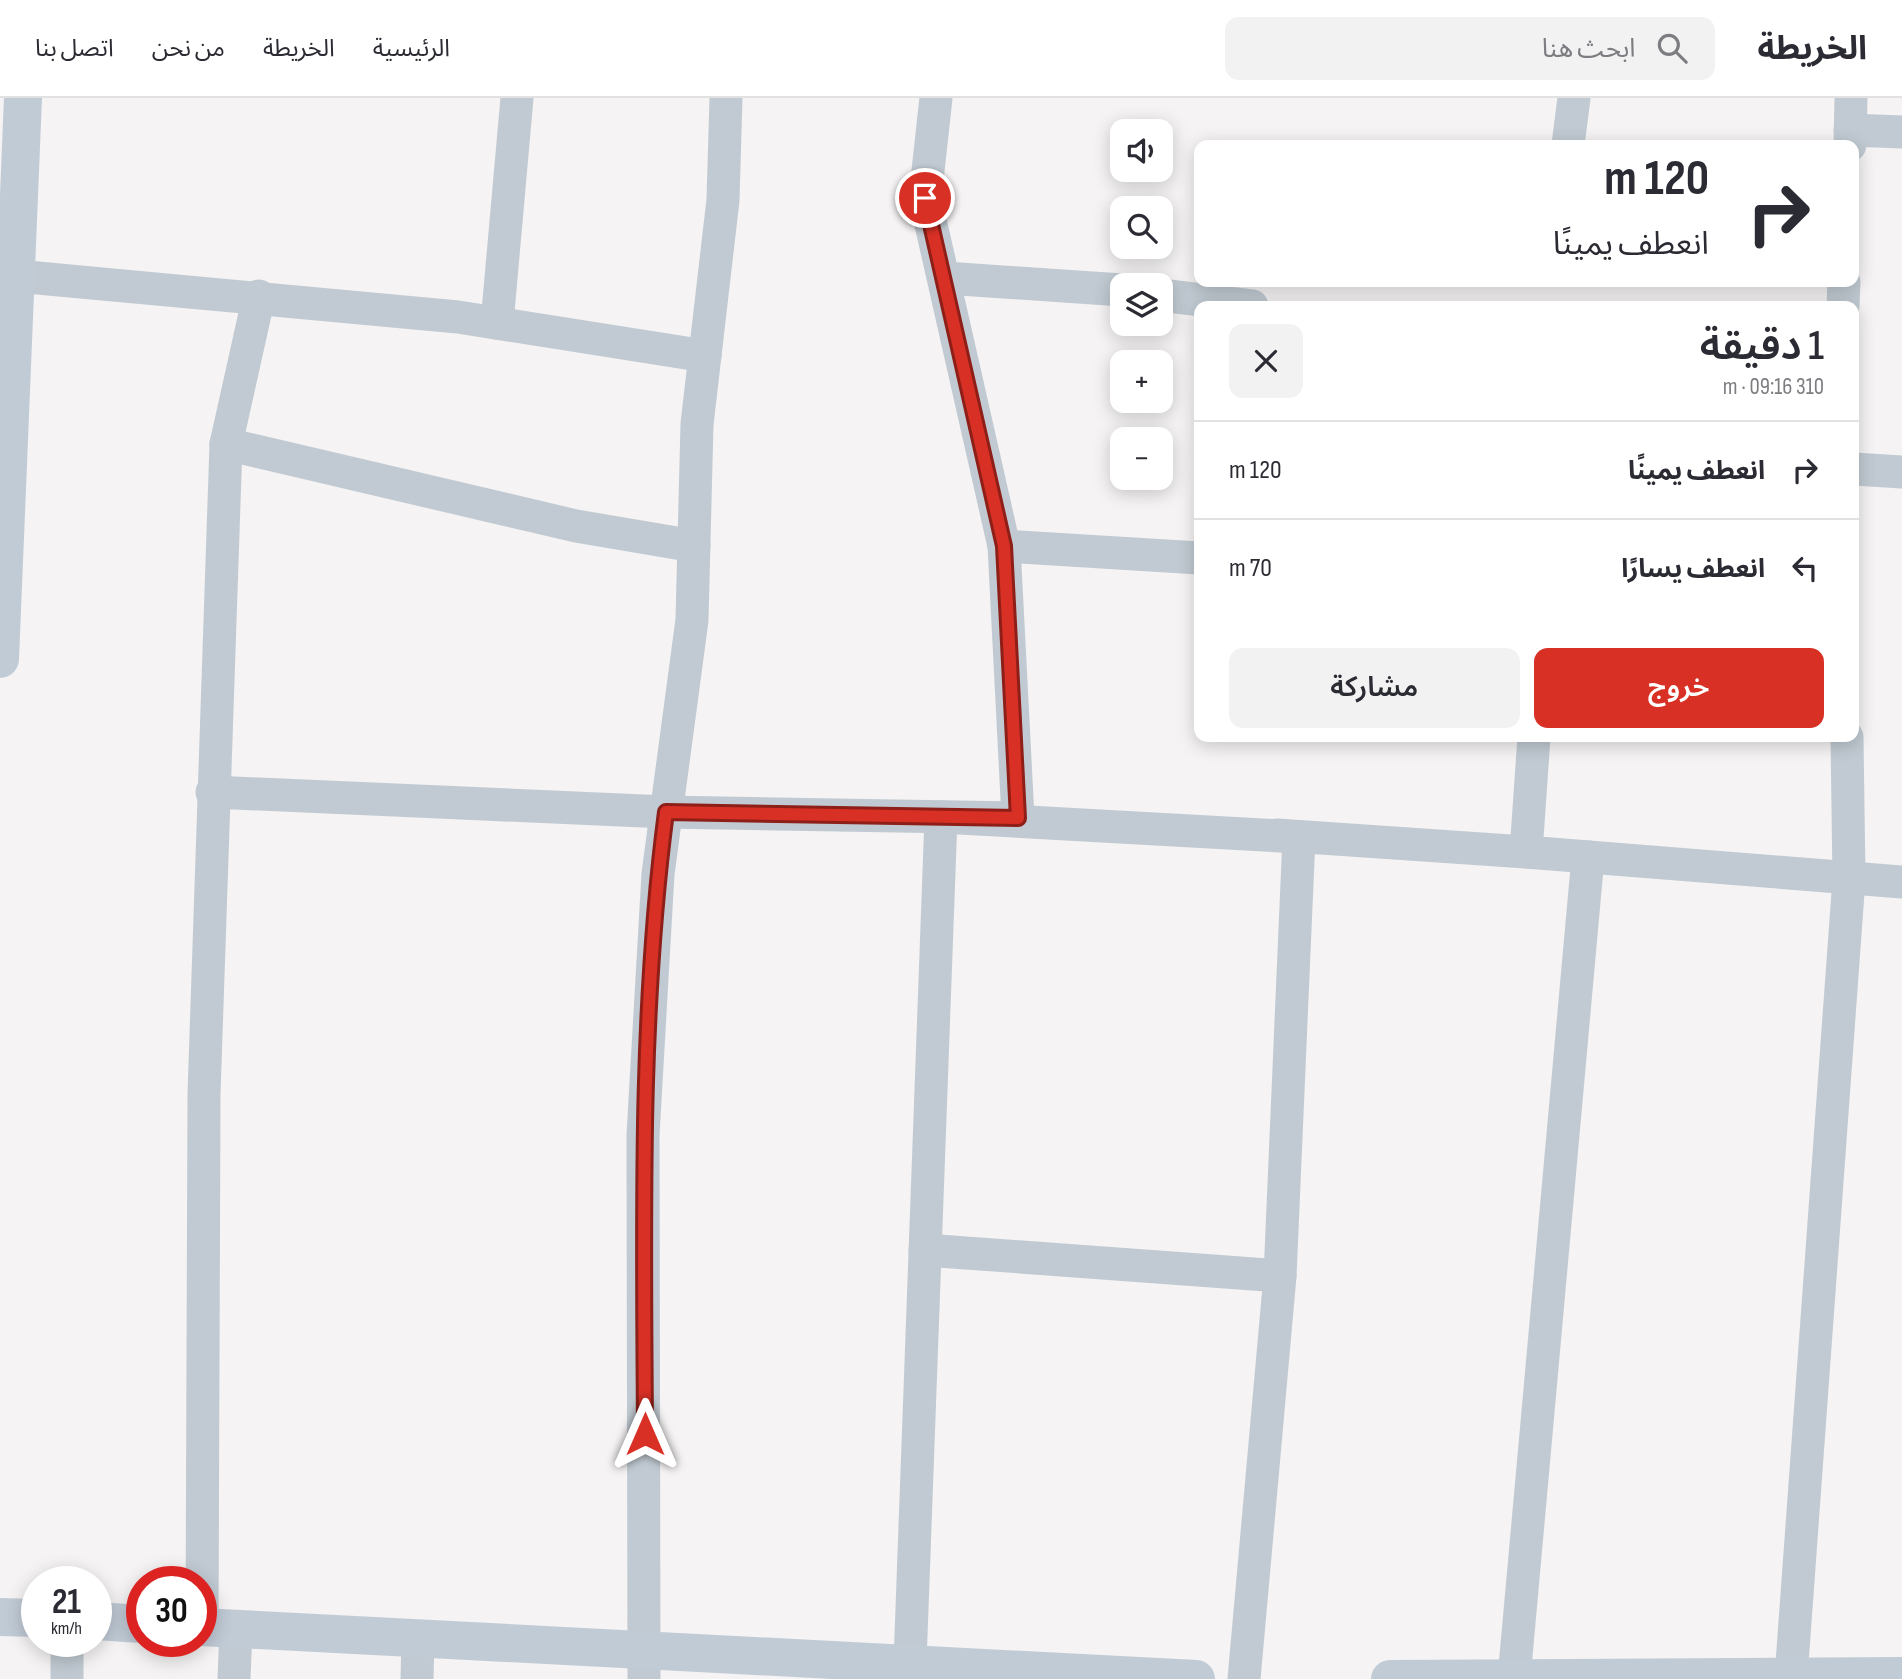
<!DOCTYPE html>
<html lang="ar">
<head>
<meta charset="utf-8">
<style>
  body { margin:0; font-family:"Sofia Sans Condensed","Noto Sans Arabic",sans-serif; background:#f2f2f3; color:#2b2b33; direction:rtl; height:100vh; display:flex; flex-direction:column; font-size:26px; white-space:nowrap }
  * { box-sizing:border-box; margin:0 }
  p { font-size:23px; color:#7c7c81 }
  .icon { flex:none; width:38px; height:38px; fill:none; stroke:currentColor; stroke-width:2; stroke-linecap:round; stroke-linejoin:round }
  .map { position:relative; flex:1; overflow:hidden; direction:ltr }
  .side { position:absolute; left:1194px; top:203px; width:665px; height:441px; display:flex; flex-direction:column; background:#fff; border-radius:14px; box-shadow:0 4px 18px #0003; direction:rtl }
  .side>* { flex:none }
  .hud { position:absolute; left:1194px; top:42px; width:665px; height:147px; border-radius:14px; box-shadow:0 4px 18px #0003; direction:rtl; background:#fff; color:#2b2b33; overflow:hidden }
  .controls { position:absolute; left:1110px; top:21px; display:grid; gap:14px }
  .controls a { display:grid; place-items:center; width:63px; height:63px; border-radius:14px; background:#fff; box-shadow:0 4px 18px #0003; font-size:35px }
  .speed { position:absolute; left:21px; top:1468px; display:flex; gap:14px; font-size:35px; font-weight:700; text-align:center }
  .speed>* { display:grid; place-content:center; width:91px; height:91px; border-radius:50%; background:#fff; box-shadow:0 4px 18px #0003; line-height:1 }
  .speed small { font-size:18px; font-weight:400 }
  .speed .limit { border:10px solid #d22; background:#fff; color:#111 }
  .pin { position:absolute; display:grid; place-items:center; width:60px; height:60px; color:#fff; margin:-30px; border:4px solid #fff; border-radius:50%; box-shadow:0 2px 7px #0007 }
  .me { position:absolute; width:77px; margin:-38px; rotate:0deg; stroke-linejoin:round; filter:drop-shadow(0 0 5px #0008) }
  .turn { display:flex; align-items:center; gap:24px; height:147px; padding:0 35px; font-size:32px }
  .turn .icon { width:91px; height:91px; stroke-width:2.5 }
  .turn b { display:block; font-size:49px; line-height:60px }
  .round { display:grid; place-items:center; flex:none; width:74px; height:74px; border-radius:14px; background:#f2f2f3 }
  .overview { display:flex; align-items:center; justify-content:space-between; height:119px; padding:0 35px }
  h1 { font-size:42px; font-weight:600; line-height:52px }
  .action { display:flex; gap:14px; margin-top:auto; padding:14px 35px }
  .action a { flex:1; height:80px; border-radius:14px; background:#d93025; color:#fff; font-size:28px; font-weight:600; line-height:80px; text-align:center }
  .action a+a { background:#f2f2f3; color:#2b2b33 }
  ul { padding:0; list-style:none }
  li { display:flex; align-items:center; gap:21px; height:98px; padding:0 35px; border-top:2px solid #e1e1e2 }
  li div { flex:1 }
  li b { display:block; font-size:26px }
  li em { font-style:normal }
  header { display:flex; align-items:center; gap:42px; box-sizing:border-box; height:98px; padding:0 35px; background:#fff; border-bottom:2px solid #e1e1e2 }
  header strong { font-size:33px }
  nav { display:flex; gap:38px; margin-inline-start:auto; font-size:24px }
  .search { width:490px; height:63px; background:#f2f2f3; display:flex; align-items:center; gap:18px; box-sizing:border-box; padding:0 24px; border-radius:14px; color:#7c7c81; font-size:26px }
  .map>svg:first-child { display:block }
</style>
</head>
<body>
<header>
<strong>الخريطة</strong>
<div class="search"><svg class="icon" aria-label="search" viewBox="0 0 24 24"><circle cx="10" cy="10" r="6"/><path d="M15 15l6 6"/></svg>ابحث هنا</div>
<nav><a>الرئيسية</a><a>الخريطة</a><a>من نحن</a><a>اتصل بنا</a></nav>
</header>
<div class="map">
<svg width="1902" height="1581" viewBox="0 0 1902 1581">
  <rect width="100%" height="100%" fill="#f5f3f3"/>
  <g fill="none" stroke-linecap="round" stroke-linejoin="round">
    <g stroke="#c1cad2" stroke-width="33">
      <path d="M936,0L925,100L1004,448L1199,460"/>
      <path d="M1850,32L1902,34"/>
      <path d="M1568,47L1574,0"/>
      <path d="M1850,47L1851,0"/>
      <path d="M16,178L458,219L705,258"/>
      <path d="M945,180L1122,192"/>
      <path d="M1160,197L1252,208"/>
      <path d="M1843,208L1844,184"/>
      <path d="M497,225L517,0"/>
      <path d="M226,346L576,428L694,448"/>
      <path d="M1854,371L1902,374"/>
      <path d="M1534,639L1526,754L1902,784"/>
      <path d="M212,694L666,714L1018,720L1004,448"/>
      <path d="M1277,737L1526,754"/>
      <path d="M925,1152L1280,1178"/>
      <path d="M202,1529L204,996L226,346L259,198"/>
      <path d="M910,1565L941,719L1299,739L1280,1178L1244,1581"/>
      <path d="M1791,1579L1849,781L1847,639"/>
      <path d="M1514,1580L1588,759"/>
      <path d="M67,1581V1544"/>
      <path d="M234,1581L236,1531"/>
      <path d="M417,1581L418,1540"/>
      <path d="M644,1581L643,1037L658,776L692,522L697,326L723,102L726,0"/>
    </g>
    <g stroke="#c1cbd6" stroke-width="38">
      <path d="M0,561L23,0"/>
      <path d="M0,1519L37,1520"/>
      <path d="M96,1523L142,1526"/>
      <path d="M201,1529L1196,1581"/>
      <path d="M1390,1581L1902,1578"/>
    </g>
  </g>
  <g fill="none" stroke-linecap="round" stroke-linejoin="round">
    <defs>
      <path id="route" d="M645,1336C644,1129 639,920 666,714L1018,720L1004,448L925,100"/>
    </defs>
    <use href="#route" stroke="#8d1f18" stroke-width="18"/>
    <use href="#route" stroke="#d93025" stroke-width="12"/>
  </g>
</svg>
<div class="controls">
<a><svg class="icon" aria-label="sound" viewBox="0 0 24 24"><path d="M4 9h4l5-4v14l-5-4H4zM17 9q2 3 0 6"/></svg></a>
<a><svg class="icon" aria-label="search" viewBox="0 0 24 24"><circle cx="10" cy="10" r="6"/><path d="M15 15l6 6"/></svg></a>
<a><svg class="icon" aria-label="layers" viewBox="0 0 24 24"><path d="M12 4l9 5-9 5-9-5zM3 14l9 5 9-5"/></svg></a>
<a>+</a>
<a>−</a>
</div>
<div class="speed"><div>21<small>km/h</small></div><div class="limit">30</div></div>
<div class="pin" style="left:925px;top:100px;background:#d93025"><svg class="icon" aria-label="arrive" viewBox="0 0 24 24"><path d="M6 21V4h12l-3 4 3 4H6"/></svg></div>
<svg class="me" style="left:645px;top:1336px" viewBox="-20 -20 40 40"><path d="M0-17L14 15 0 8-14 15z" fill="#d93025" stroke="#fff" stroke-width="4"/></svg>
<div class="hud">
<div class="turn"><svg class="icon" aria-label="right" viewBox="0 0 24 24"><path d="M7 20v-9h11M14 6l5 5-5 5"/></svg><div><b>120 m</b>انعطف يمينًا</div></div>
</div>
<section class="side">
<div class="overview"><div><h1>1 دقيقة</h1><p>310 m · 09:16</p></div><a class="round"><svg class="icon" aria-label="close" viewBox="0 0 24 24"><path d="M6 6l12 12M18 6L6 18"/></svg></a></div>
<ul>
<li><svg class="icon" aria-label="right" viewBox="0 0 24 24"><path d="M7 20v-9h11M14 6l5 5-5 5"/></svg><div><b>انعطف يمينًا</b></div><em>120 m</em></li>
<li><svg class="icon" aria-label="left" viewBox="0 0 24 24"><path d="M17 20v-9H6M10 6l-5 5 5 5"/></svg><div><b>انعطف يسارًا</b></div><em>70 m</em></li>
</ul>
<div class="action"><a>خروج</a><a>مشاركة</a></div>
</section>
</div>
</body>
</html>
